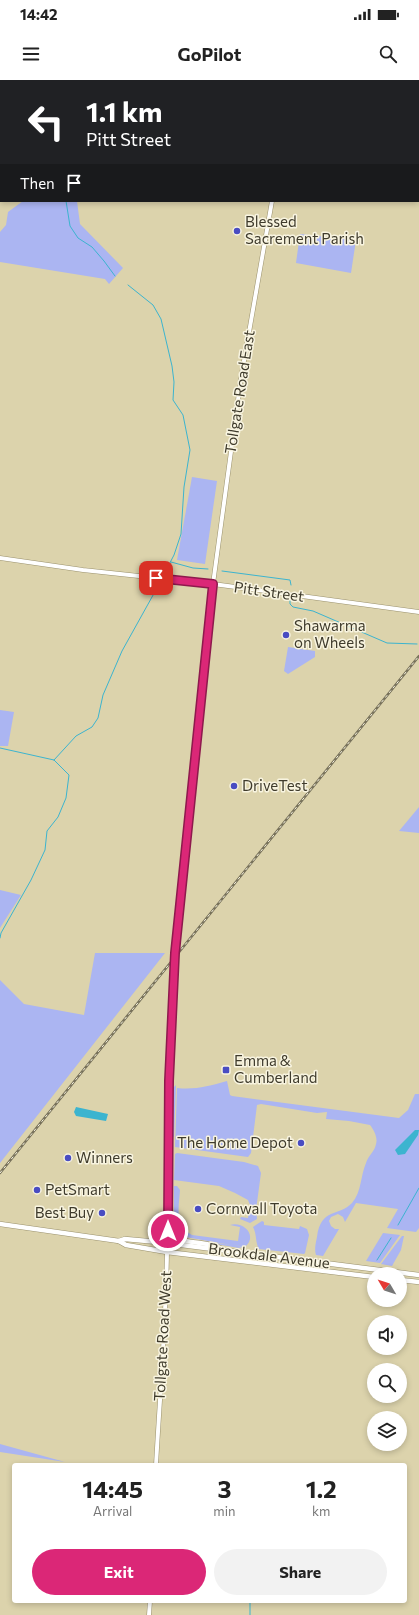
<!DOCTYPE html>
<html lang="en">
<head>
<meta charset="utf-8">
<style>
  body { margin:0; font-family:Commissioner,sans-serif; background:#f2f2f2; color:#222; height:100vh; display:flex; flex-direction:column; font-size:15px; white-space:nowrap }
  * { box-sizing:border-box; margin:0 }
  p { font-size:13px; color:#767676 }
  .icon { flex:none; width:22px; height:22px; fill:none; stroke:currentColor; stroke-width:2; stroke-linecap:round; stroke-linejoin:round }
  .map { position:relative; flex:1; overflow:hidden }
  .drawer { position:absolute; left:12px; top:1383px; width:395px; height:140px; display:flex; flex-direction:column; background:#fff; border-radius:4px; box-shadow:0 2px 6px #0003 }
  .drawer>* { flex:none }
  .guide { position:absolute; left:0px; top:0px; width:419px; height:122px; box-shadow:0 2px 6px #0003; background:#202124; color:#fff; overflow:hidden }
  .needle { width:26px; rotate:309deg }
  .fabs { position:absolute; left:367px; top:1187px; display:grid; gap:8px }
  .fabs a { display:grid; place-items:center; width:40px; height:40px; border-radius:50%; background:#fff; box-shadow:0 2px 6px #0003; font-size:20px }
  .pin { position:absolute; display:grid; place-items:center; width:34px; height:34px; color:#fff; margin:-17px; border-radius:8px; box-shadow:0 2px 6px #0006 }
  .me { position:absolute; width:44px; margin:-22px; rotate:0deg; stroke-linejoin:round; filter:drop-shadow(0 0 3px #0008) }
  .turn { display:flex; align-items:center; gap:14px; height:84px; padding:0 20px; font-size:18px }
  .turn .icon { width:52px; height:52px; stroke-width:2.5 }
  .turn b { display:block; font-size:28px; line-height:34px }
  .then { display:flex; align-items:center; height:38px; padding:0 20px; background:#0003; gap:8px; font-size:15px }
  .eta { display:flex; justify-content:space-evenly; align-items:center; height:68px; text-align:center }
  .eta b { font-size:24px; font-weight:700; line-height:28px }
  .cta { display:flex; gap:8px; margin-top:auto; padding:8px 20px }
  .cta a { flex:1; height:46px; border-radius:24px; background:#db2777; color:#fff; font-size:16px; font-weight:700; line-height:46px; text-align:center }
  .cta a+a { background:#f2f2f2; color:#222 }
  .status { display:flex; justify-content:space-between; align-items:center; height:28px; padding:0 20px; background:#fff; direction:ltr }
  .status svg { height:11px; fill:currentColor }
  header { display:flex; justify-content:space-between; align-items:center; height:52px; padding:0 20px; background:#fff; font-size:18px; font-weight:700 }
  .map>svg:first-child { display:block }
</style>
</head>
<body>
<div class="status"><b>14:42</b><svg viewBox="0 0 49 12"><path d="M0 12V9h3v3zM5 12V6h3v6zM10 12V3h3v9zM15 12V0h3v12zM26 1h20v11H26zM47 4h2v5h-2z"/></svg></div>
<header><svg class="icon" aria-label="menu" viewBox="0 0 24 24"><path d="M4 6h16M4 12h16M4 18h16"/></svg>GoPilot<svg class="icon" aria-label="search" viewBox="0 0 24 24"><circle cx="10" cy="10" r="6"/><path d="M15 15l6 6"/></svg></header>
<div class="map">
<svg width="419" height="1535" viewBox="0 0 419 1535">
  <rect width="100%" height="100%" fill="#dcd3ac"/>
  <g fill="#abb5f2">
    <path d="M23,121H77L80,144L123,188L109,204L105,199L0,182V152L6,145L8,132Z"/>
    <path d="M300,154L356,160L351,193L296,183Z"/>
    <path d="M192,397L217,401L205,484L177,480Z"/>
    <path d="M288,567L315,571V577L288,594L284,591Z"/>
    <path d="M0,630L14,632L8,666H0Z"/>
    <path d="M419,727V753L399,751Z"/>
    <path d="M0,810L21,815L0,848Z"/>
    <path d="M95,873H165L0,1083V900L24,924L84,935Z"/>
    <path d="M227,1001L230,1015L232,1016L399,1038L408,1030L415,1014H419V1148L416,1152L387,1148L398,1129L356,1123L345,1142L343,1137L338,1134L331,1137L329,1141L331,1146L335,1149H339L323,1176L316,1175C314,1169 316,1162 317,1157C321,1127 339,1137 352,1123C362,1111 360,1097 366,1083C368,1076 375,1071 376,1064C378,1058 374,1050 370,1045L349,1041L326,1039L327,1032L317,1033L261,1024L257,1025L251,1073L248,1077L175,1067L177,1008C195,1010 209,1006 227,1001Z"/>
    <path d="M176,1005L174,1058L172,1054V1009Z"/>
    <path d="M177,1073L244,1082L258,1086L261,1093L256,1130L257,1139L250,1143L240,1139L241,1137L248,1138L250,1125L248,1120L235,1113L219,1106L174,1100L175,1074Z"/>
    <path d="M174,1106H177L180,1110C179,1126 174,1146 192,1155L238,1161L240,1147L230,1145C244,1141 258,1156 245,1167L233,1165L243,1167L239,1168L180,1158L231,1165L174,1155Z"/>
    <path d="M262,1141L264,1142V1145L299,1149L300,1146L307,1149L309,1155L305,1173L304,1174L259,1169C255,1162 257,1154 253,1147Z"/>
    <path d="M383,1153L400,1155L380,1183L366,1181Z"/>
    <path d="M402,1156H404L401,1170L392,1186L381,1184Z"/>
    <path d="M0,1364L65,1382L0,1372Z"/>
  </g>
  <g fill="#3cb4cf">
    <path d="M76,1027L108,1034L106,1041L76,1036L74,1032Z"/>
    <path d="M415,1050H419L418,1055L405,1074L398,1075L395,1070Z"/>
  </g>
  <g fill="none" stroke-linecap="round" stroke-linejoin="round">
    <g stroke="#3cb4cf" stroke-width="1">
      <path d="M0,2L1,6"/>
      <path d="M66,121L70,146L78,158L92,167L104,181L115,196"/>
      <path d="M128,205L153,225L161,239L172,286L174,302L173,320L183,335L190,370L184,407L181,454L174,475L163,496"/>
      <path d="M171,482L193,488L208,489"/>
      <path d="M222,491L290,500L291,505"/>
      <path d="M290,520V524L293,527L313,531L387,563L417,564"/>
      <path d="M0,668L54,680L69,695L66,718L58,737L47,751L45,770L31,800L1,853L0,858"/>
      <path d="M54,680L76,656L92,647L98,638L103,615L122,571L162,499"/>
      <path d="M398,1145L419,1108"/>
      <path d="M377,1180L391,1158"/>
      <path d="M250,1535V1521"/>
    </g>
    <defs>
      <g id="secondary">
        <path d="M297,1V0"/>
        <path d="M0,478L83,490L213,504L419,532"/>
        <path d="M156,1385C160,1314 166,1242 167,1171C170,1057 167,943 181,830L213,504L241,298L272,121"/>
        <path d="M149,1535L150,1521"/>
      </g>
      <g id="primary">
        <path d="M0,1144L119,1161L126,1165L167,1172L374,1197"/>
        <path d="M168,1151C181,1167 206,1159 222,1169"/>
        <path d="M119,1161L125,1159L158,1162L419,1195"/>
        <path d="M400,1200L419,1202"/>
      </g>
      <g id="highway">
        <path d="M55,1L56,0"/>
        <path d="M74,1V0"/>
        <path d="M0,79L1,77"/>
        <path d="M0,104L1,103"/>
      </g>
    </defs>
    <use href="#secondary" stroke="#9a916d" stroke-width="5"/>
    <use href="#primary" stroke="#9a916d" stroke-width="5.5"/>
    <use href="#highway" stroke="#9a916d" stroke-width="6"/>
    <use href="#secondary" stroke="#fff" stroke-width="4"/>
    <use href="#primary" stroke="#fff" stroke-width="4.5"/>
    <use href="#highway" stroke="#fff" stroke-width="5.5"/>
    <defs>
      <path id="rail" d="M0,1093L419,576"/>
    </defs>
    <use href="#rail" stroke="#77715a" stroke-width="2.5"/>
    <use href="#rail" stroke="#f8f4e0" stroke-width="1" stroke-dasharray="3" stroke-linecap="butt"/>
  </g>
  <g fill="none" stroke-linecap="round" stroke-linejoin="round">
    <defs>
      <path id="route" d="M156,498L213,504L175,873L169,1001L168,1151"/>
    </defs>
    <use href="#route" stroke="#8e194d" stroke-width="10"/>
    <use href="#route" stroke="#db2777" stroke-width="7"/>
  </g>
  <g fill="#494cc2" stroke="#f8f4e0" stroke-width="1.5">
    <circle cx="237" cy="151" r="4"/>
    <circle cx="286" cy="555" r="4"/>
    <circle cx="234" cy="706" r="4"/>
    <rect x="222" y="986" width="8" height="8" rx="2"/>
    <circle cx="301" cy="1063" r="4"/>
    <circle cx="68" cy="1078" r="4"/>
    <circle cx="37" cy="1110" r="4"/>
    <circle cx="198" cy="1129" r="4"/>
    <circle cx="102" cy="1133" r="4"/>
  </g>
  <g text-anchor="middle" stroke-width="3" stroke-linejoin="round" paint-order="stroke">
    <g font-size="15" fill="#3f3b2c" stroke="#f8f4e0" text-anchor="start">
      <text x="245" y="147">Blessed<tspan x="245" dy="17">Sacrement Parish</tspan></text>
      <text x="294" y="551">Shawarma<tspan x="294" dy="17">on Wheels</tspan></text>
      <text x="242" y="711">DriveTest</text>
      <text x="234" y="986">Emma &amp;<tspan x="234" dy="17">Cumberland</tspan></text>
      <text x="293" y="1068" text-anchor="end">The Home Depot</text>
      <text x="76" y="1083">Winners</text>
      <text x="45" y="1115">PetSmart</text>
      <text x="206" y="1134">Cornwall Toyota</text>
      <text x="94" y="1138" text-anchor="end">Best Buy</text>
    </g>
    <g font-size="15" fill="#3f3b2c" stroke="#f8f4e0">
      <text transform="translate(240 312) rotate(-81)" y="5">Tollgate Road East</text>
      <text transform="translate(269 512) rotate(8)" y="5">Pitt Street</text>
      <text transform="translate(269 1176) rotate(7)" y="5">Brookdale Avenue</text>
      <text transform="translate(163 1256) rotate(-87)" y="5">Tollgate Road West</text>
    </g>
  </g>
</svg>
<div class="fabs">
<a><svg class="needle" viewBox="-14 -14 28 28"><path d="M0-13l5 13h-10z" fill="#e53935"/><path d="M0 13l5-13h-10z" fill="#767676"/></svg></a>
<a><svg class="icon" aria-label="sound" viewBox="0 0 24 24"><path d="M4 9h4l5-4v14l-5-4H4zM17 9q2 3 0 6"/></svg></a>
<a><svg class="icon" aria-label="search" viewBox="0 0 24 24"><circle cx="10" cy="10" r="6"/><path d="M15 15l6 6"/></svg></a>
<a><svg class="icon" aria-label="layers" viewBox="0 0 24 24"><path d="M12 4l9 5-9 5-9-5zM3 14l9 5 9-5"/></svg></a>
</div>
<div class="pin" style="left:156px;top:498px;background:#d93025"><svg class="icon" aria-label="arrive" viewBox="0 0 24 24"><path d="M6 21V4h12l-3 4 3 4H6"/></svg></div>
<svg class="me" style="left:168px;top:1151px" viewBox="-20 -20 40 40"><circle r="17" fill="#db2777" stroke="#fff" stroke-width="3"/><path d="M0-11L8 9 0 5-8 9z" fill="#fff"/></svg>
<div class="guide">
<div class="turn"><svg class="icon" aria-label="left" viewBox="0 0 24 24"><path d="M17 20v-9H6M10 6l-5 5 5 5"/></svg><div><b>1.1 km</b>Pitt Street</div></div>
<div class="then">Then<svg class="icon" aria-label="arrive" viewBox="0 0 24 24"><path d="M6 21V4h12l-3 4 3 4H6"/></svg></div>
</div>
<section class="drawer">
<div class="eta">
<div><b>14:45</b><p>Arrival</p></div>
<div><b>3</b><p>min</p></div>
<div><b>1.2</b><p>km</p></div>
</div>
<div class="cta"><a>Exit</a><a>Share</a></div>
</section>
</div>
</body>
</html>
